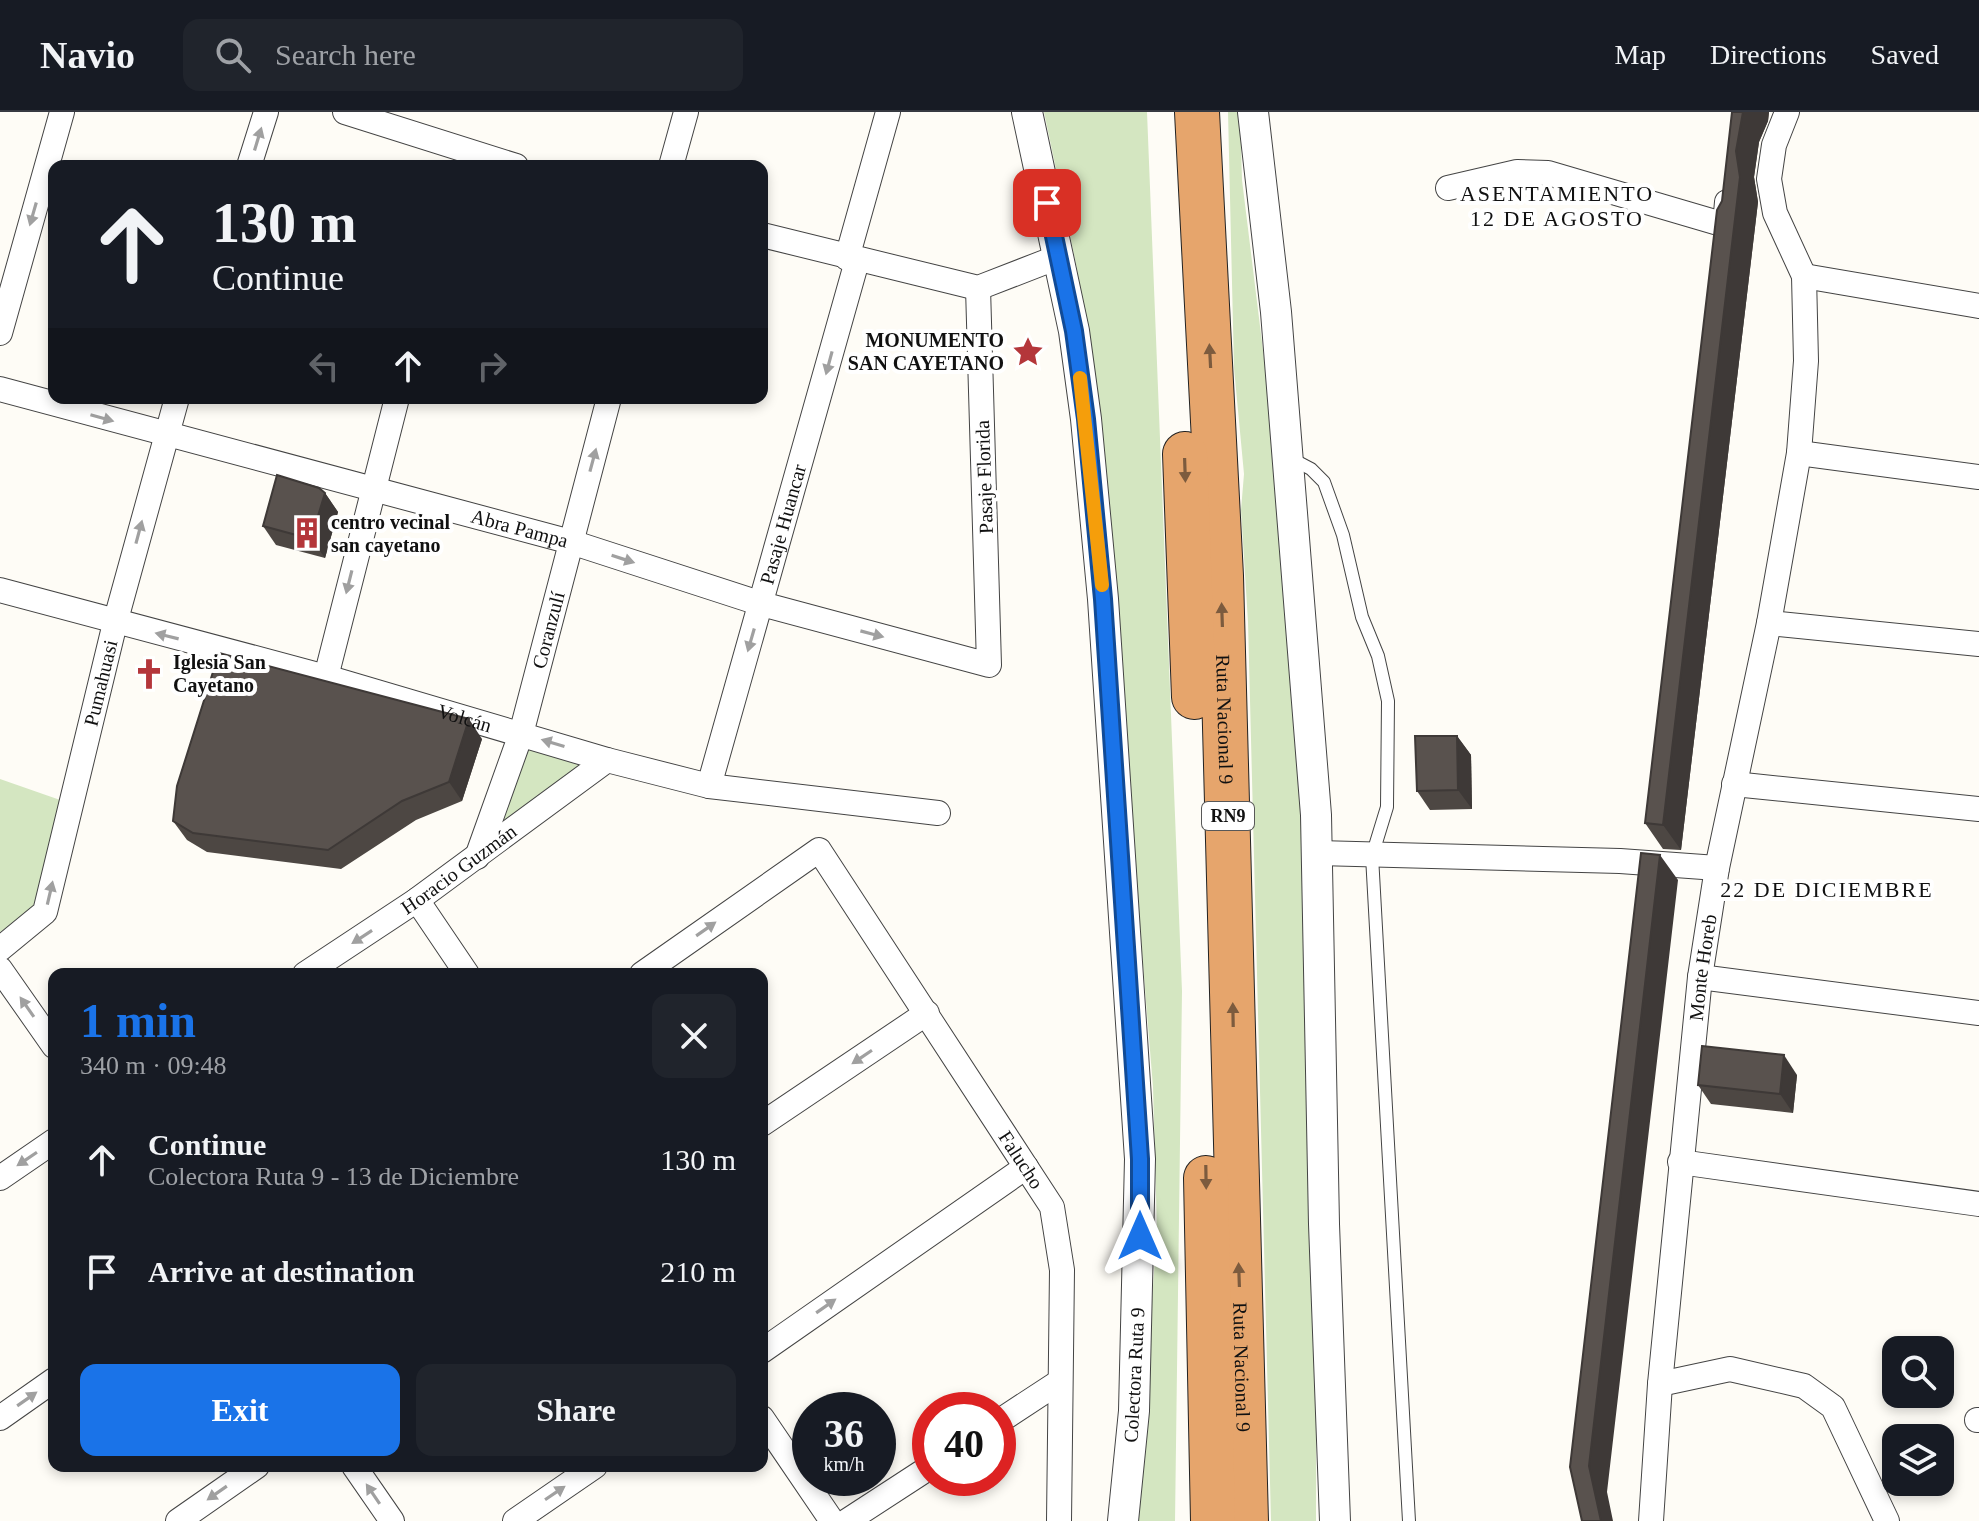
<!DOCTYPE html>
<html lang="en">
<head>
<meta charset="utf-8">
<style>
  body { margin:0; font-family:Georgia,serif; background:#20242c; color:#f1f3f6; height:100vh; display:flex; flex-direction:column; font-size:30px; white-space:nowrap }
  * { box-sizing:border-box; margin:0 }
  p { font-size:26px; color:#9ea1a6 }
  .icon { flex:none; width:44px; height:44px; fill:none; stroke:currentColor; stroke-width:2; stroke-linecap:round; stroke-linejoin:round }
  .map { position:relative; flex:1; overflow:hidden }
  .details { position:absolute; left:48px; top:856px; width:720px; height:504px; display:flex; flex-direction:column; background:#171b24; border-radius:16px; box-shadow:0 4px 12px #0003 }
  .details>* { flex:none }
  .banner { position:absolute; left:48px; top:48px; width:720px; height:244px; border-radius:16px; box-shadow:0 4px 12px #0003; background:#171b24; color:#f1f3f6; overflow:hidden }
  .controls { position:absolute; left:1882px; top:1224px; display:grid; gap:16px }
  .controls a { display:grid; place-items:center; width:72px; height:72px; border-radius:16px; background:#171b24; box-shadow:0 4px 12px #0003; font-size:40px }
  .speed { position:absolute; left:792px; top:1280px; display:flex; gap:16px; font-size:40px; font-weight:700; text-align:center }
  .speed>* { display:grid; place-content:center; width:104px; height:104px; border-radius:50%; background:#171b24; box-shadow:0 4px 12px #0003; line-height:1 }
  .speed small { font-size:20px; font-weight:400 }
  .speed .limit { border:12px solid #d22; background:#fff; color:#111 }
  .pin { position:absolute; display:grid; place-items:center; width:68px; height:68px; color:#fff; margin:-34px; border-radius:16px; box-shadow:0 4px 12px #0006 }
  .me { position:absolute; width:88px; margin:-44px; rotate:0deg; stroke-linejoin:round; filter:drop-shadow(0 0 6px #0008) }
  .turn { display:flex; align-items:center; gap:28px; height:168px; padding:0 32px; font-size:36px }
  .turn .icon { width:104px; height:104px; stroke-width:2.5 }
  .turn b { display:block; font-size:56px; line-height:68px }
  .lanes { display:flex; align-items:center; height:76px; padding:0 32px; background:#0003; justify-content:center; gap:40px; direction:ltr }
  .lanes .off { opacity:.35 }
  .round { display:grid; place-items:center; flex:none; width:84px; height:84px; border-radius:16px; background:#20242c }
  .overview { display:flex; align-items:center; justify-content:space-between; height:136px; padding:0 32px }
  h1 { font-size:48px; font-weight:700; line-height:60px; color:#1a73e8 }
  .button { display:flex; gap:16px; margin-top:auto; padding:16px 32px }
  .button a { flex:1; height:92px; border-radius:16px; background:#1a73e8; color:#fff; font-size:32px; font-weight:700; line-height:92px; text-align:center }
  .button a+a { background:#20242c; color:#f1f3f6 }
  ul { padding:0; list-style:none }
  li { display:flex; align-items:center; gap:24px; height:112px; padding:0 32px }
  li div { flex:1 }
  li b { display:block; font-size:30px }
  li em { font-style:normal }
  header { display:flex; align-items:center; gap:48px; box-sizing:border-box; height:112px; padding:0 40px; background:#171b24; border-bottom:2px solid #363941 }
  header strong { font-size:38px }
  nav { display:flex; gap:44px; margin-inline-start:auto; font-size:28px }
  .search { width:560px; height:72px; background:#20242c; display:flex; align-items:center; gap:20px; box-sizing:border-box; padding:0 28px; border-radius:16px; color:#9ea1a6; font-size:30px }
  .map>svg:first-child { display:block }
</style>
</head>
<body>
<header>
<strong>Navio</strong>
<div class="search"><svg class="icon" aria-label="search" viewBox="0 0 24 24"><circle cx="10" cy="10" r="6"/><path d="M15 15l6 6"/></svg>Search here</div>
<nav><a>Map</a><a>Directions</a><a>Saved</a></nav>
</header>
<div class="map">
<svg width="1979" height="1409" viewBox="0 0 1979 1409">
  <rect width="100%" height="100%" fill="#fefcf6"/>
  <g fill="#d4e6c1">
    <path d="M1044,0H1147L1182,879L1175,1409H1136L1157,1119L1153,975L1097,287L1077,157Z"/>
    <path d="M1228,0H1240L1242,68L1292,474L1317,980L1316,1409H1271L1248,510L1241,398L1244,362L1234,256Z"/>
    <path d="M527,635L582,654L498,713Z"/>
    <path d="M0,667L63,689L40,795L0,820Z"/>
  </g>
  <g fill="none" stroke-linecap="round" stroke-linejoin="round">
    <defs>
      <path id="service" d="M1290,346L1311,357L1324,370L1343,423L1362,505L1378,544L1388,589L1387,695L1372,744L1409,1409"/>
      <g id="minor">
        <path d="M345,0L516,54"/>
        <path d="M249,54L266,0"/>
        <path d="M671,54L686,0"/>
        <path d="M1448,76L1517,60L1548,61L1725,113L1727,90"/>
        <path d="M762,123L978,176L1058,145"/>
        <path d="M847,146L888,0"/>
        <path d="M1804,164L1979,194"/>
        <path d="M0,221L62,0"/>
        <path id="s1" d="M0,277L571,430L762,492L989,553L978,176"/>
        <path d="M1799,341L1979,365"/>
        <path id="s2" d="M0,478L326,565L607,648L709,674L938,701"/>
        <path d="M1769,511L1979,532"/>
        <path d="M326,565L397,286"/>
        <path d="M1734,672L1979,697"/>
        <path id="s3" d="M709,674L857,149"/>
        <path d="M1318,741L1620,749L1717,756"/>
        <path id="s4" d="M477,745L521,622L609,286"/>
        <path d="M417,788L467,862"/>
        <path id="s5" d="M0,837L45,800L115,511L177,286"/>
        <path d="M0,857L54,934"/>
        <path id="s6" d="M305,862L417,788L607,648"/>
        <path id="s7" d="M642,862L819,738L1052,1095L1062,1158L1059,1409"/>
        <path d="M1700,865L1979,901"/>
        <path d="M762,1012L927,901"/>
        <path d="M1680,1050L1979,1092"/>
        <path d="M0,1066L54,1029"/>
        <path d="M762,1239L1026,1055"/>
        <path d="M1660,1272L1730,1257L1804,1274L1833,1295L1887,1409"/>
        <path d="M0,1306L54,1268"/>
        <path d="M762,1306L832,1409"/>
        <path d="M1977,1308H1979"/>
        <path d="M998,1310L1059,1270"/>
        <path d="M354,1354L392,1409"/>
        <path d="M178,1409L257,1354"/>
        <path d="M515,1409L595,1354"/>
        <path d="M847,1409L930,1355"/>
        <path id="s8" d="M1651,1409L1660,1272L1700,865L1717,756L1769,511L1799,341L1806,249L1804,164L1775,101L1769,67L1774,33L1787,0"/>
      </g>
      <g id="tertiary">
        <path d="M1027,0L1074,219L1086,307L1103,487L1140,1047L1134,1299L1123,1409"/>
        <path d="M1253,0L1276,200L1316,703L1324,1112L1335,1409"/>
      </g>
      <g id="motorway">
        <path id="s9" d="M1197,0L1221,464L1246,1409"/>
        <path d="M1185,342L1194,585"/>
        <path d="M1206,1066L1213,1409"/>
      </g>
    </defs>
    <use href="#service" stroke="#444" stroke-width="14"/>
    <use href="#minor" stroke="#444" stroke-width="26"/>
    <use href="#tertiary" stroke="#444" stroke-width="32"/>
    <use href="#motorway" stroke="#222" stroke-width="46"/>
    <use href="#service" stroke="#fff" stroke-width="12"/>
    <use href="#minor" stroke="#fff" stroke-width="24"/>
    <use href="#tertiary" stroke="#fff" stroke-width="30"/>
    <use href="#motorway" stroke="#e6a56c" stroke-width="44"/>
  </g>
  <g fill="#4d4743">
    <path d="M1732,0H1769L1768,9L1759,30L1754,65L1758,90L1681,738L1663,737L1645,711L1722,89Z"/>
    <path d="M325,381L338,400L325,446L276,433L263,414Z"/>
    <path d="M1457,624L1471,643L1472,697L1430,698L1417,679Z"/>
    <path d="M482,627L462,689L416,708L341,757L207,740L187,728L173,709Z"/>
    <path d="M1797,963L1793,1001L1711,992L1698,973Z"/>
  </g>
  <g fill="#3e3937">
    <path d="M1743,0H1769L1768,9L1759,30L1754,65L1758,90L1681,738L1663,713L1736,39Z"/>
    <path d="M325,381L338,400L325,446L311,427Z"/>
    <path d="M469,607L482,627L462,689L449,670Z"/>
    <path d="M1457,624L1471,643L1472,697L1458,678Z"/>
    <path d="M1660,743L1678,768L1607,1380L1613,1409H1601L1589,1354Z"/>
    <path d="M1784,943L1797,963L1793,1001L1780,982Z"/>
  </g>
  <g fill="#59524e" stroke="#3e3937" stroke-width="2">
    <path d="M1732,0H1743L1736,39L1740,65L1663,713L1645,711L1717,98L1722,89Z"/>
    <path d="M277,363L319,376L325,381L311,427L263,414Z"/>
    <path d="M219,541L469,607L449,670L402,689L328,738L193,721L173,709L177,674Z"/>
    <path d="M1415,624H1457L1458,678L1417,679Z"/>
    <path d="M1641,741L1660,743L1589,1354L1601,1409H1582L1570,1355Z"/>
    <path d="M1702,934L1784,943L1780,982L1698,973Z"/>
  </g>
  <defs><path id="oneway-solid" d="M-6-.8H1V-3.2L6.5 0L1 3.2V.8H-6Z" transform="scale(2)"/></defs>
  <g fill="#a0a0a0">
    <use href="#oneway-solid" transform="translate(258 27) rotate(-73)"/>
    <use href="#oneway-solid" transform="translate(33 102) rotate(106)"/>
    <use href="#oneway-solid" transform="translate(829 251) rotate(105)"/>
    <use href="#oneway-solid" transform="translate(102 306) rotate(16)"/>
    <use href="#oneway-solid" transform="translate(593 348) rotate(-75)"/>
    <use href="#oneway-solid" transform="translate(139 420) rotate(-75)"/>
    <use href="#oneway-solid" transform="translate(623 447) rotate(18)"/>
    <use href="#oneway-solid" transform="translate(349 470) rotate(104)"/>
    <use href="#oneway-solid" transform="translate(872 522) rotate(15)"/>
    <use href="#oneway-solid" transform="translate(167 524) rotate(-166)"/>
    <use href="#oneway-solid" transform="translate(751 528) rotate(106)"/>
    <use href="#oneway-solid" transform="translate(553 631) rotate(-163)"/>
    <use href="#oneway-solid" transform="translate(50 781) rotate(-77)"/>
    <use href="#oneway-solid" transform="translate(706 817) rotate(-35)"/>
    <use href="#oneway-solid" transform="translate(362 825) rotate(147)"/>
    <use href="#oneway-solid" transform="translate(27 895) rotate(-125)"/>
    <use href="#oneway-solid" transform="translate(862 945) rotate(146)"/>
    <use href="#oneway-solid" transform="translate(27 1047) rotate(146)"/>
    <use href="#oneway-solid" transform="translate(826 1194) rotate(-35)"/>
    <use href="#oneway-solid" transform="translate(27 1287) rotate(-35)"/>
    <use href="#oneway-solid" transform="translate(217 1381) rotate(145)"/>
    <use href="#oneway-solid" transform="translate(555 1381) rotate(-34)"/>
    <use href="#oneway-solid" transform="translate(373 1382) rotate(-124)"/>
  </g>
  <g fill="#7c5b3e">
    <use href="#oneway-solid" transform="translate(1210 244) rotate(-93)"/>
    <use href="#oneway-solid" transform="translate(1185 358) rotate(88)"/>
    <use href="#oneway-solid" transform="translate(1222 503) rotate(-92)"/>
    <use href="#oneway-solid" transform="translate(1233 903) rotate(-91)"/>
    <use href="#oneway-solid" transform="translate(1206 1065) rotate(89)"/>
    <use href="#oneway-solid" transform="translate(1239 1163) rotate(-92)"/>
  </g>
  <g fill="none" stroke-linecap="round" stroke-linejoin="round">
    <defs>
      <path id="route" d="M1047,91L1074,219L1086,307L1103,487L1140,1047V1124"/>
    </defs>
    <use href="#route" stroke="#114b97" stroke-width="20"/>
    <use href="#route" stroke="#1a73e8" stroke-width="14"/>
    <path stroke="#f59e0b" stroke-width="14" d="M1080,266L1102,473"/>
  </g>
  <defs>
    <symbol id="sight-bare" viewBox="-9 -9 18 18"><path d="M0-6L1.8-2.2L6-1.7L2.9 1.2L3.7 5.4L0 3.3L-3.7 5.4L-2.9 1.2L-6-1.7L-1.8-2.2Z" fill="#b4363a" stroke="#fff" stroke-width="2.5" paint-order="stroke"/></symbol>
    <symbol id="building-bare" viewBox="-9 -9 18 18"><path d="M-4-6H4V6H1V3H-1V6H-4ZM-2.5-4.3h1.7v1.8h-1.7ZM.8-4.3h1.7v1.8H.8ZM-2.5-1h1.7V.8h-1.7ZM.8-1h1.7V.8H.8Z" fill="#b4363a" stroke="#fff" stroke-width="2.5" paint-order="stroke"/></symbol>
    <symbol id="church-bare" viewBox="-9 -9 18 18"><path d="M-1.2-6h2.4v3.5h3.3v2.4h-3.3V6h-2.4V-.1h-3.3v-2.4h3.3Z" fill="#b4363a" stroke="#fff" stroke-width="2.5" paint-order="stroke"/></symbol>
  </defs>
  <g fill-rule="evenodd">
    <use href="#sight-bare" x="1006" y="218" width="44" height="44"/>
    <use href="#building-bare" x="285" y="399" width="44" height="44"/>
    <use href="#church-bare" x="127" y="540" width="44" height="44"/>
  </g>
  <g text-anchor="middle" stroke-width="8" stroke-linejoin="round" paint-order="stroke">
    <rect fill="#fff" stroke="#585858" stroke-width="2" x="1202" y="690" width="52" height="28" rx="6"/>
    <g font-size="18" font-weight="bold" fill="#111">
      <text x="1228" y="710">RN9</text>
    </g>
    <g font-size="20" font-weight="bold" fill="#111" stroke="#fff" text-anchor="start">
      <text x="1004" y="235" text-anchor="end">MONUMENTO<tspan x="1004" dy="23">SAN CAYETANO</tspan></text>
      <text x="331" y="417">centro vecinal<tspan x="331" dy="23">san cayetano</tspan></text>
      <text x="173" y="557">Iglesia San<tspan x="173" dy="23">Cayetano</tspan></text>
    </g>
    <g font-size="20" fill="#111" stroke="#fff">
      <text transform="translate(984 365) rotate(-92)" y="7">Pasaje Florida</text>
      <text dy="7" stroke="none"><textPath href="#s3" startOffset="272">Pasaje Huancar</textPath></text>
      <text dy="7" stroke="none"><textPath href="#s1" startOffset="538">Abra Pampa</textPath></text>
      <text dy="7" stroke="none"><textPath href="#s4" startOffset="238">Coranzulí</textPath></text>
      <text dy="7" stroke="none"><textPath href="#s5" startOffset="294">Pumahuasi</textPath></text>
      <text dy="7" stroke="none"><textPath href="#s2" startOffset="482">Volcán</textPath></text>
      <text dy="7" stroke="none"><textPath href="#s9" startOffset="608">Ruta Nacional 9</textPath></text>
      <text dy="7" stroke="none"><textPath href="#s6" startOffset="186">Horacio Guzmán</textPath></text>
      <text dy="7" stroke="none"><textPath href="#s8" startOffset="556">Monte Horeb</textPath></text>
      <text dy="7" stroke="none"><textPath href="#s7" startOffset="586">Falucho</textPath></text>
      <text dy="7" stroke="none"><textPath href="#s9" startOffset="1256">Ruta Nacional 9</textPath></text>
      <text transform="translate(1134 1263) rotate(-87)" y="7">Colectora Ruta 9</text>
    </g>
    <g font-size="22" letter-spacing="2" fill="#111" stroke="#fff">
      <text x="1557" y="89">ASENTAMIENTO<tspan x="1557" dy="25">12 DE AGOSTO</tspan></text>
      <text x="1827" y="785">22 DE DICIEMBRE</text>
    </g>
  </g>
</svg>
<div class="controls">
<a><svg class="icon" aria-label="search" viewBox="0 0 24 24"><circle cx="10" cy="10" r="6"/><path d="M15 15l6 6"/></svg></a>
<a><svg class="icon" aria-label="layers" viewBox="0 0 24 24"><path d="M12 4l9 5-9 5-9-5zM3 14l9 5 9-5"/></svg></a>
</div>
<div class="speed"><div>36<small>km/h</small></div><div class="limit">40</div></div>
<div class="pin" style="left:1047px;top:91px;background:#d93025"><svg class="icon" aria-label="arrive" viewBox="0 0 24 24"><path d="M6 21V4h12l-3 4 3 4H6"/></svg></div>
<svg class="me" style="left:1140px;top:1124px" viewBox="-20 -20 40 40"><path d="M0-17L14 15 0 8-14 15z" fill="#1a73e8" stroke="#fff" stroke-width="4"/></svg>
<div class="banner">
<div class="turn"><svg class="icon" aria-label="ahead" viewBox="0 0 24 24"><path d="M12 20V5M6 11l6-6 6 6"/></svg><div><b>130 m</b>Continue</div></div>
<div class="lanes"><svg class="icon off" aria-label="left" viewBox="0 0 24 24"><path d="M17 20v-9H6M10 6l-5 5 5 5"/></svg><svg class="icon" aria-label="ahead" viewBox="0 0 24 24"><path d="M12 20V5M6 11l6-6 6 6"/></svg><svg class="icon off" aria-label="right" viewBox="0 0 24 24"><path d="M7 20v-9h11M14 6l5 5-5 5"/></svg></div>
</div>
<section class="details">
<div class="overview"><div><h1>1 min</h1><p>340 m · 09:48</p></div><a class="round"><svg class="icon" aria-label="close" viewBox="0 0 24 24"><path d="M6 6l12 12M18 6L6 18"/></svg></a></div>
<ul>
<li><svg class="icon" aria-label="ahead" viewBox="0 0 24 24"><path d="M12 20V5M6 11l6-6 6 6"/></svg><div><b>Continue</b><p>Colectora Ruta 9 - 13 de Diciembre</p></div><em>130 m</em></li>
<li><svg class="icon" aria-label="arrive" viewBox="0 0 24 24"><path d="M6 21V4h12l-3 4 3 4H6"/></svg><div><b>Arrive at destination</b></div><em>210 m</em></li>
</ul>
<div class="button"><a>Exit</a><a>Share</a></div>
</section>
</div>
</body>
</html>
